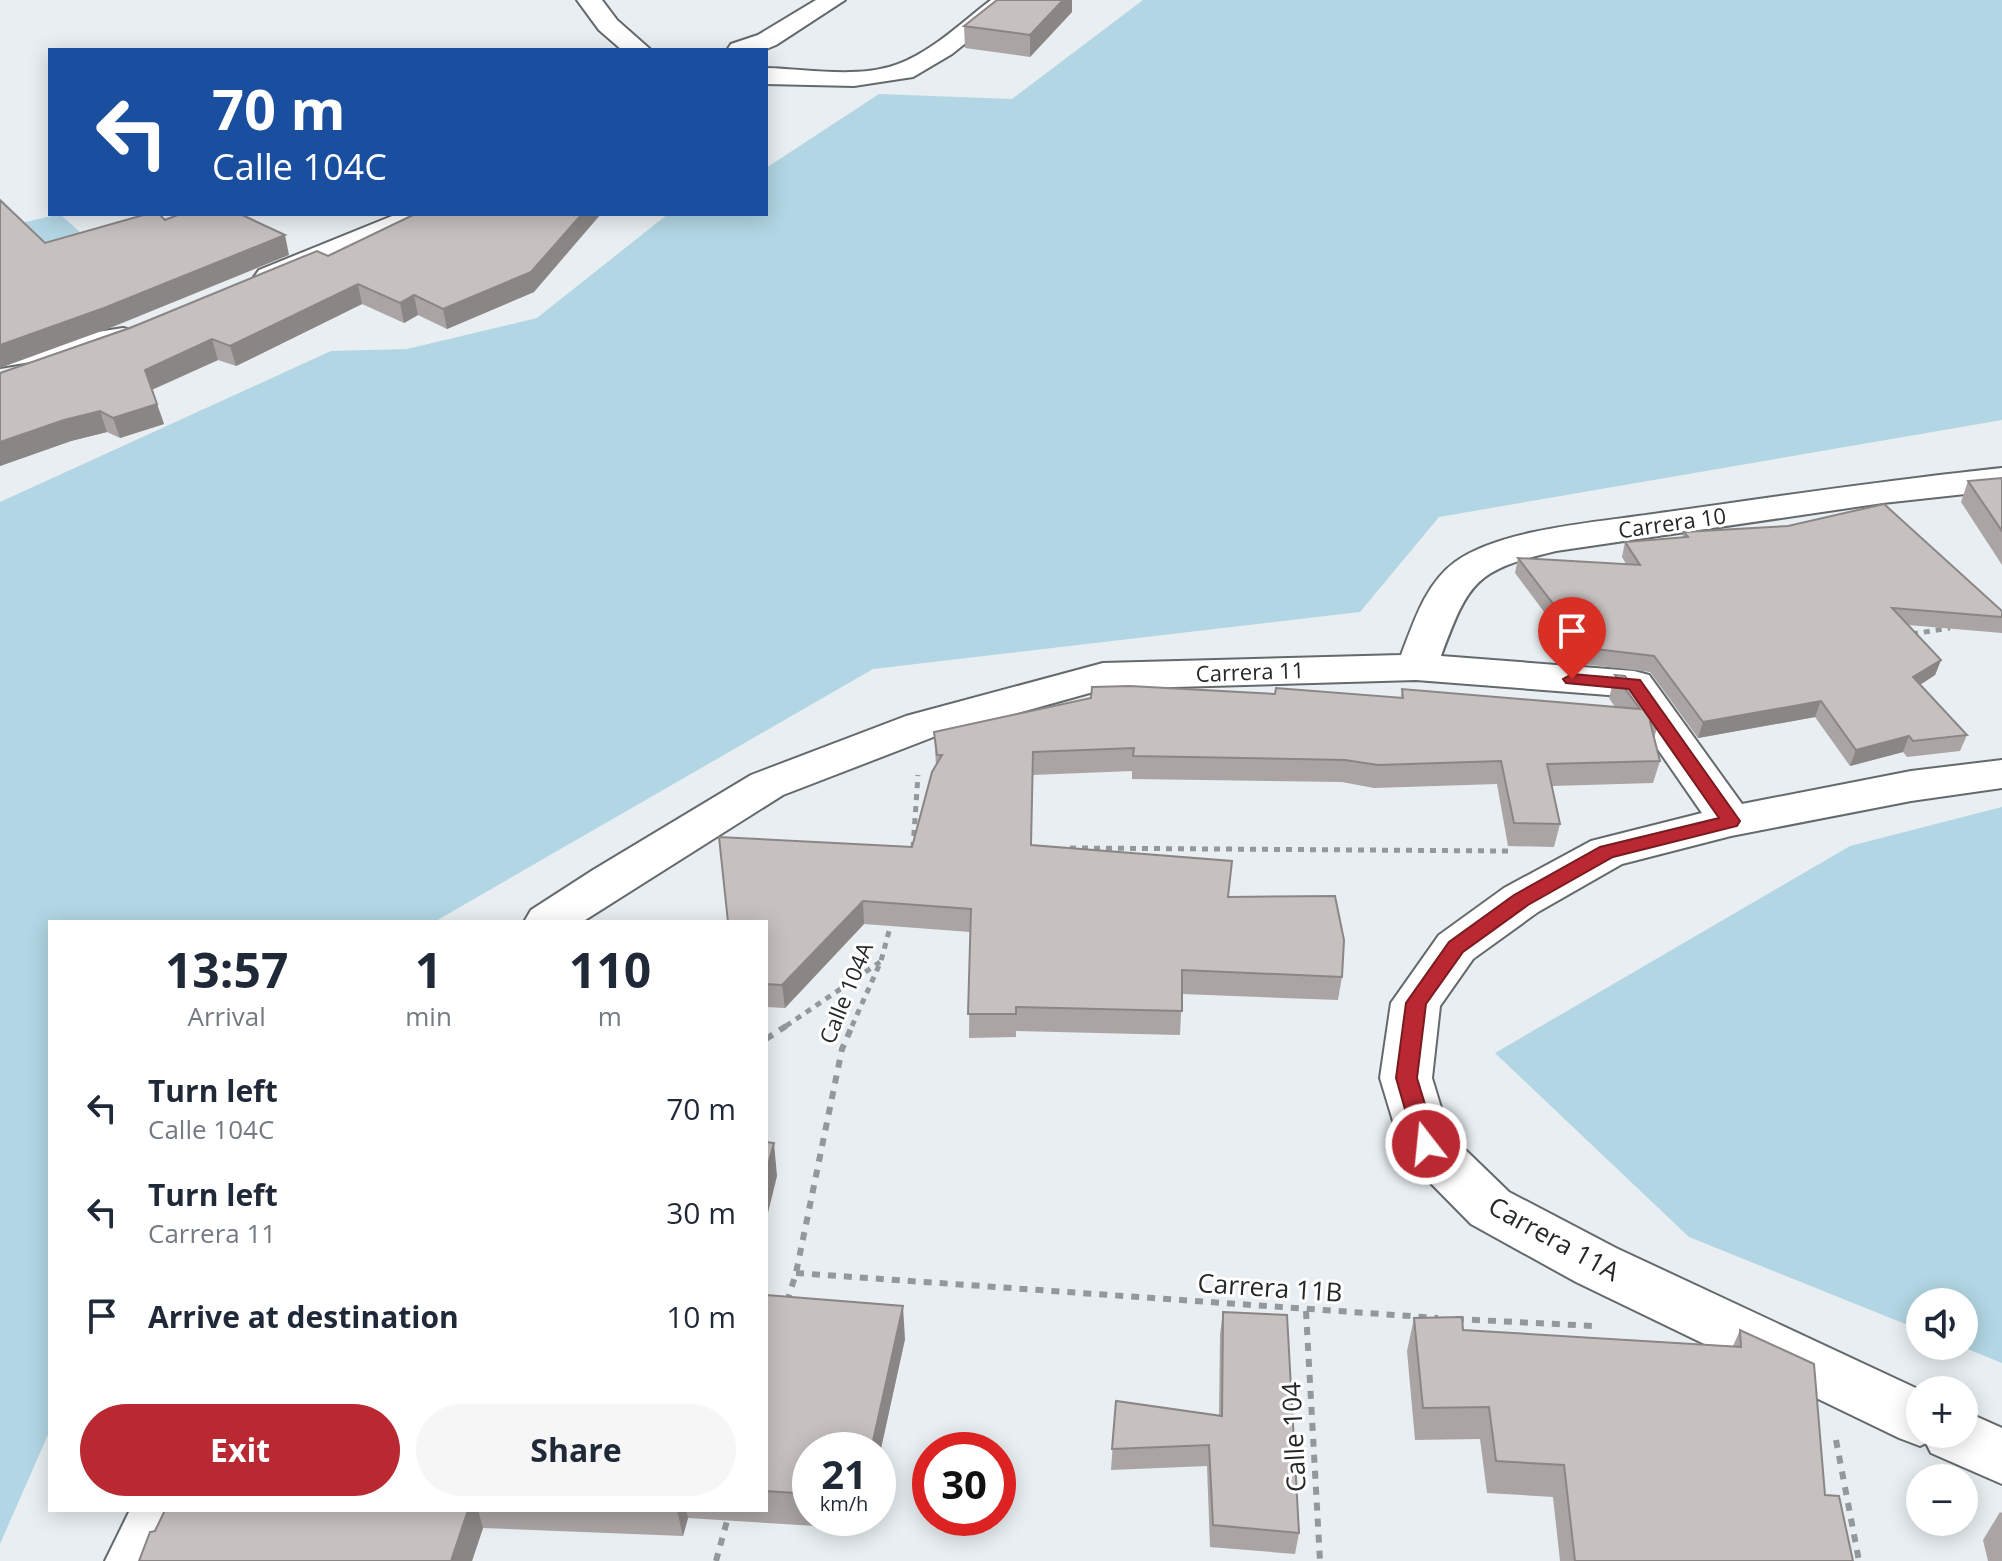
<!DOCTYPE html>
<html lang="en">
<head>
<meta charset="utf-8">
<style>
  body { margin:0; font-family:"Open Sans",sans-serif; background:#f6f6f7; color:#1f2937; height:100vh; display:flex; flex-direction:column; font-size:30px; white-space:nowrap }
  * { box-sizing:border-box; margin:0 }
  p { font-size:26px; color:#747a83 }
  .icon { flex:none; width:44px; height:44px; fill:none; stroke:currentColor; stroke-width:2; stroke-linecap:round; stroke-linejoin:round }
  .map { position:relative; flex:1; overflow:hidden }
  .drawer { position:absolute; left:48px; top:920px; width:720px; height:592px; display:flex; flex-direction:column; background:#fff; border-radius:0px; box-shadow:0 4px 20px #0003 }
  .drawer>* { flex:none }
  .guide { position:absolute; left:48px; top:48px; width:720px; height:168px; border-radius:0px; box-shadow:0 4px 20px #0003; background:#1a4fa0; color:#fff; overflow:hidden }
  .tools { position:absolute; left:1906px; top:1288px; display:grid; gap:16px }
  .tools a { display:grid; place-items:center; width:72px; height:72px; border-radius:50%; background:#fff; box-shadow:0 4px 20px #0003; font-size:40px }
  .speed { position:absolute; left:792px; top:1432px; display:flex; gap:16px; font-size:40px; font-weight:700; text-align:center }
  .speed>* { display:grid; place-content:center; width:104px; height:104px; border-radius:50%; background:#fff; box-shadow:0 4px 20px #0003; line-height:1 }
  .speed small { font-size:20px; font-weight:400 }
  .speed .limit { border:12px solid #d22; background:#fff; color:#111 }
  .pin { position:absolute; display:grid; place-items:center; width:68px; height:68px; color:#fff; margin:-82px -34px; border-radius:50% 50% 50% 0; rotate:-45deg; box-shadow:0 0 8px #0007 }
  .pin .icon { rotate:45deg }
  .me { position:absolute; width:88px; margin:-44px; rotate:344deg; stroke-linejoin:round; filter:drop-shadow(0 0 6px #0008) }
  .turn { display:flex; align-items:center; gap:28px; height:168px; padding:0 32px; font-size:36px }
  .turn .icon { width:104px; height:104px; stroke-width:2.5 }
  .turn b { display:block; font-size:56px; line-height:68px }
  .eta { display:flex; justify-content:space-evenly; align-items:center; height:136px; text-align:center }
  .eta b { font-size:48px; font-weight:700; line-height:56px }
  .cta { display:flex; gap:16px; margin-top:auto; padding:16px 32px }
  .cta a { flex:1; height:92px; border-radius:48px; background:#ba2932; color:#fff; font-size:32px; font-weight:700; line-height:92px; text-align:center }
  .cta a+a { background:#f6f6f7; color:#1f2937 }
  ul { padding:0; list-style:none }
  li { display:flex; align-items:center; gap:24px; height:104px; padding:0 32px }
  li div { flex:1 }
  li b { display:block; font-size:30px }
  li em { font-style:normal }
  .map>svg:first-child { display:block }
</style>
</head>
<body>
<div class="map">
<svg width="2002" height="1561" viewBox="0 0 2002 1561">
  <rect width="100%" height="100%" fill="#e8eef1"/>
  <g fill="#b2d6e4">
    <path d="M1143,0H2002V420L1439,517L1360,612L873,669L434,922H50V1430L0,1544V502L331,351L407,349L537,318L668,214H766V168L879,94L1012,99Z"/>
    <path d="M60,214L94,245L0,269V228Z"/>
    <path d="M2002,807V1363L1960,1346H1964V1302H1920V1330L1689,1237L1495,1053L1850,846Z"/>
  </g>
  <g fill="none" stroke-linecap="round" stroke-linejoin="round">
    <defs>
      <g id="minor">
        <path d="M577,0H602L617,20L651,50H622L599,30Z"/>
        <path d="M991,0H1019L952,54L913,77L854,86L766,84V68C807,69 859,79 898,64C933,51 962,22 991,0Z"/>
        <path d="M2002,468V490L1883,503L1556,551C1475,570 1469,581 1441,656L1634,671L1649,675L1742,804L1911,771L2002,760V788L1911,801L1731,836L1622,864L1538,912L1473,959L1440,1006L1432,1078L1449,1134L1509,1192L1616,1248L1920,1390V1434H1964V1411L2002,1428V1484L1931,1453L1926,1443L1920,1446L1899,1438L1576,1282L1471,1224L1407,1159L1400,1144L1380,1078L1391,1003L1439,935L1504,888L1591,841L1702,813L1621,696L1416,680L1104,689L936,736L783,795L582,922H524L531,910L593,870L751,775L906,716L1103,663L1401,655C1414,622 1425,584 1455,562C1502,528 1602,522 1660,513C1774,497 1887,480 2002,468Z"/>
        <path d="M130,1510H193L169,1561H105Z"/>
      </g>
      <g id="major">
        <path d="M816,0H845L776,45L764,50H727L731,44L758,35Z"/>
        <path d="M397,214H438L434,220L281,284L270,286L259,284L254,277L259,270Z"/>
        <path d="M123,328L135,331L140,338L135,345L0,367V347Z"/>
      </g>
    </defs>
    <use href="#minor" stroke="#64696b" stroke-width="4"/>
    <use href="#major" stroke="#64696b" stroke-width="4"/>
    <g stroke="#93989a" stroke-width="5" stroke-dasharray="6 6" stroke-linecap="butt">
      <path d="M1912,634L1950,628"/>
      <path d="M913,848L918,775"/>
      <path d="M1070,848L1508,851"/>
      <path d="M786,1026L880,962"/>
      <path d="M852,1026L881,961L892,920"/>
    </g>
    <g stroke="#93989a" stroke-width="6" stroke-dasharray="8 8" stroke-linecap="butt">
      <path d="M766,1039L789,1024"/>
      <path d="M796,1273L1438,1318"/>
      <path d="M787,1302L796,1273L842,1049L853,1024"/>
      <path d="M1306,1311L1320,1561"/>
      <path d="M1456,1319L1594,1326"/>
      <path d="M1836,1440L1859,1561"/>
      <path d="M716,1561L730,1510"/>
    </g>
    <use href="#minor" fill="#fff" fill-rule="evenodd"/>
    <use href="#major" fill="#fff" fill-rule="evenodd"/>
  </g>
  <g fill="#aaa5a4">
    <path d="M1072,12L1030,57L965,48L964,26Z"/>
    <path d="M328,256L534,292L447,329L418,315L404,323L362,304L236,366L218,360L152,390L164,424L120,438L107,432L71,441L0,466V373Z"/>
    <path d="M2002,478V565L1961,502L1968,481Z"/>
    <path d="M1684,532L2002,611V633L1908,625L1941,660L1935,675L1920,685L1967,735L1960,751L1907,757L1903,752L1850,766L1815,717L1698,738L1650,672L1583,664L1515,573L1518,558L1626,564L1622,557L1625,542L1682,537Z"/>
    <path d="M1615,675L1658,724L1654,739L1660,761L1653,783L1552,786L1560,824L1554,847L1508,846L1497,784L1374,788L1342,782L1132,779V771L1032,775L1031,845L1228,897L1342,977L1338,1000L1182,994L1180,1035L1016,1031V1037L969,1038L970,932L864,924L785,1008L766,1007V922L912,847L936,765L934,732L1275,694L1401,698L1402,689L1615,707L1609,698Z"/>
    <path d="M766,1295L905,1339L878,1462V1450H810V1518H866L864,1529L688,1518L683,1536L483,1528L472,1561H139L165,1510H766Z"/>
    <path d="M1223,1312L1299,1533L1295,1554L1210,1547L1207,1466L1111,1470L1116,1401L1219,1416L1220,1334Z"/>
    <path d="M1414,1318L1463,1330L1733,1346L1740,1330L1825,1495L1853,1561H1560L1553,1497L1487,1493L1480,1439L1415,1440L1407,1351Z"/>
    <path d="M2000,1512L2002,1513V1561H1988L1983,1540Z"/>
  </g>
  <g fill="#8b8686">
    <path d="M1063,0H1072V12L1030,57V35Z"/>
    <path d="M582,214H601L534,292L447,329L443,309Z"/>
    <path d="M285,235L289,255L110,328L0,368V345Z"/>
    <path d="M358,284L362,304L236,366L230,346Z"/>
    <path d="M414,295L418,315L404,323L400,303Z"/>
    <path d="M212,339L218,360L151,390L145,370Z"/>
    <path d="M157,404L164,424L120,438L113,418Z"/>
    <path d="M100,411L107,432L71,441L0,466V442L64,420Z"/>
    <path d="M1941,660L1935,675L1907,693L1913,677Z"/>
    <path d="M1821,701L1815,717L1698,738L1703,722Z"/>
    <path d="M1909,736L1903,752L1850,766L1856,750Z"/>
    <path d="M863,901L864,924L785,1008L782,985Z"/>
    <path d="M774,1143L777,1176L766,1221V1172Z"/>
    <path d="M903,1306L905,1339L878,1462V1450H871Z"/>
    <path d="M468,1510H478L483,1528L472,1561H451Z"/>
    <path d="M677,1510H686L688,1518L683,1536Z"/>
  </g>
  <g fill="#c6c0bf" stroke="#8b8686" stroke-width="2">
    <path d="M997,0H1063L1030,35L964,26Z"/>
    <path d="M0,200L45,243L147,214H159L165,220L180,214H240L285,235L104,308L0,345Z"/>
    <path d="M415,214H582L531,272L443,309L414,295L400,303L358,284L230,346L212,339L145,370L157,404L113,418L100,411L64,420L0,442V373L130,328L317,251L328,256Z"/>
    <path d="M2002,478V531L1968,481Z"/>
    <path d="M1884,504L2002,611V617L1892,608L1941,660L1913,677L1967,735L1913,741L1909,736L1856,750L1821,701L1703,722L1654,656L1587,648L1518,558L1640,565L1625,542L1688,537L1684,532L1788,526Z"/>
    <path d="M1615,675L1625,676L1658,724L1650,722L1660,761L1547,764L1560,824L1514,823L1501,761L1378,765L1345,760L1133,756L1134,748L1033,752L1031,845L1232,861L1228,897L1335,896L1344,940L1342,977L1182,970V1011L1016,1007V1014H968L971,909L863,901L782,985L766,984V922H728L719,837L912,847L932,772L942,755H937L934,732L1091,698L1092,687L1130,686L1275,694L1276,688L1403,698L1402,689L1640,709Z"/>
    <path d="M766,1142L774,1143L766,1172Z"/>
    <path d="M766,1295L903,1306L871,1450H810V1494L766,1491Z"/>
    <path d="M1223,1312L1287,1315L1299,1533L1213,1525L1209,1445L1112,1449L1116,1401L1222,1416Z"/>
    <path d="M1462,1317L1463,1330L1741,1347L1740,1330L1814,1364L1825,1495L1839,1496L1853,1561H1575L1564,1465L1496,1461L1489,1407L1423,1408L1414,1318Z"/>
    <path d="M165,1510H468L451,1561H139L150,1532L155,1531Z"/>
  </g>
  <path fill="#ba2932" stroke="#791b20" stroke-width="2" d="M1572,674L1640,680L1740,821L1737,826L1613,857L1528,905L1463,952L1426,1004L1417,1078L1437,1144L1433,1151L1426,1153L1418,1151L1415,1144L1396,1078L1406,1003L1449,942L1514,895L1600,847L1719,818L1629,689L1566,683L1563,679Z"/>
  <g text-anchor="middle" stroke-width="6" stroke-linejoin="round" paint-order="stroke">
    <g font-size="22" fill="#252829" stroke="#fff">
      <text transform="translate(1672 523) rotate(-8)" y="8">Carrera 10</text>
      <text transform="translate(1250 672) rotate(-2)" y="8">Carrera 11</text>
      <text transform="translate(846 993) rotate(-68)" y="8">Calle 104A</text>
    </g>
    <g font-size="26" fill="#252829" stroke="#fff">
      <text transform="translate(1554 1239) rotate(29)" y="9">Carrera 11A</text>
      <text transform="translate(1270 1288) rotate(4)" y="9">Carrera 11B</text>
      <text transform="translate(1294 1437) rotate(-93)" y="9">Calle 104</text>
    </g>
  </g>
</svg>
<div class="tools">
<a><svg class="icon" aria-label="sound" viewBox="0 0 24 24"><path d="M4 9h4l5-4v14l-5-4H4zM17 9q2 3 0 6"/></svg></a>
<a>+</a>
<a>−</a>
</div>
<div class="speed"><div>21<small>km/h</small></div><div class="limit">30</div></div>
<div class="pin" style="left:1572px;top:679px;background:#d93025"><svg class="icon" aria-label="arrive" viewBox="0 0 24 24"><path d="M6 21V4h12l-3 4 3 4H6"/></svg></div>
<svg class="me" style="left:1426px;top:1144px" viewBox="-20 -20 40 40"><circle r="17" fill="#ba2932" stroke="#fff" stroke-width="3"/><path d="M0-11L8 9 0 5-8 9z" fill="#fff"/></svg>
<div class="guide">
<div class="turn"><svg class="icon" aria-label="left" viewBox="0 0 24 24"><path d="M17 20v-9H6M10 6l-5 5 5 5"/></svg><div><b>70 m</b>Calle 104C</div></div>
</div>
<section class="drawer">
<div class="eta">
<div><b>13:57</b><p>Arrival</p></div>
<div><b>1</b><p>min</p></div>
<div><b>110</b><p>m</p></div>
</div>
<ul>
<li><svg class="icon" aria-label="left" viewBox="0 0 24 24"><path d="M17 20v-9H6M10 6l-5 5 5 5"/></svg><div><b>Turn left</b><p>Calle 104C</p></div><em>70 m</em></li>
<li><svg class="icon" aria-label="left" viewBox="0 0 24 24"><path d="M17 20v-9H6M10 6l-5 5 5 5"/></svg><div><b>Turn left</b><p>Carrera 11</p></div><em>30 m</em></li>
<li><svg class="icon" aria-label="arrive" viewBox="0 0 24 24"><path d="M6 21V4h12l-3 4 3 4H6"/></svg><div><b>Arrive at destination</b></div><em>10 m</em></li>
</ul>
<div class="cta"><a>Exit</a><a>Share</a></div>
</section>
</div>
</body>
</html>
